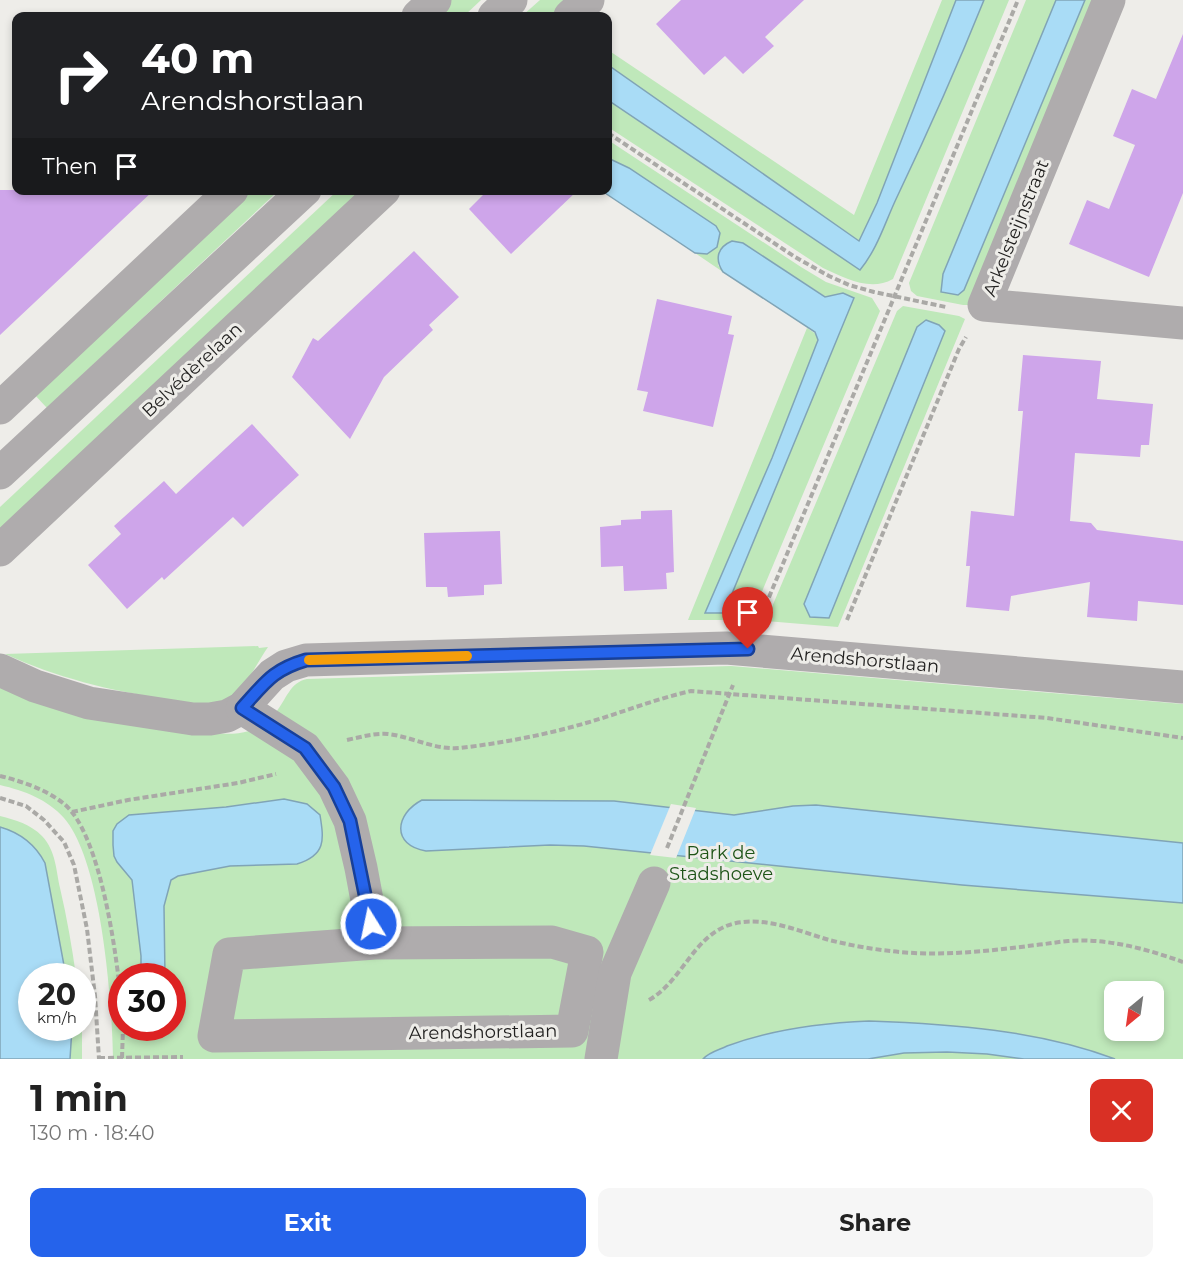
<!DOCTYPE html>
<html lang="en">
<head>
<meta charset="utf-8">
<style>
  body { margin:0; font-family:Montserrat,sans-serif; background:#f6f6f6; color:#222; height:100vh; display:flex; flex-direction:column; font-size:22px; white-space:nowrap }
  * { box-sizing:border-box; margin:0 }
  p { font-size:20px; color:#767676 }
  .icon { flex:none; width:33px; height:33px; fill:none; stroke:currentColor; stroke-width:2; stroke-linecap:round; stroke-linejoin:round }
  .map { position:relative; height:1059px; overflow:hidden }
  .sheet { display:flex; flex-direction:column; background:#fff; flex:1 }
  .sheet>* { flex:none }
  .hud { position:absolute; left:12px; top:12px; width:600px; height:183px; border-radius:12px; box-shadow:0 3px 9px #0003; background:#202124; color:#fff; overflow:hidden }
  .needle { width:39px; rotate:209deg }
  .tools { position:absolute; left:1104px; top:981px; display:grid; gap:12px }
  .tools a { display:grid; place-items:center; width:60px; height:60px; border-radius:12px; background:#fff; box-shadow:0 3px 9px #0003; font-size:30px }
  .speed { position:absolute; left:18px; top:963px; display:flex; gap:12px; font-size:30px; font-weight:700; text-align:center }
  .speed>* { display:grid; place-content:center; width:78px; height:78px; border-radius:50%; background:#fff; box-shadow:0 3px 9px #0003; line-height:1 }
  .speed small { font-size:15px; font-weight:400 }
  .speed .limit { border:9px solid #d22; background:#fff; color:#111 }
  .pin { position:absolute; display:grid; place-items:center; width:51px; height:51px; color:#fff; margin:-62px -26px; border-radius:50% 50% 50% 0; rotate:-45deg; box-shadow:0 0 6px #0007 }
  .pin .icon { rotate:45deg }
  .me { position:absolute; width:66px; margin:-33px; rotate:350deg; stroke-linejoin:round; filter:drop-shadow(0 0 4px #0008) }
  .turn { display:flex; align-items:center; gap:21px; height:126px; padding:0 30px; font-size:27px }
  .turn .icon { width:78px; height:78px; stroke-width:2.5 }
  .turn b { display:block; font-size:42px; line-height:51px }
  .then { display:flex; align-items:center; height:57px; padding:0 30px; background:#0003; gap:12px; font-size:22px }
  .round { display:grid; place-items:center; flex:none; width:63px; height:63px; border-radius:12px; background:#f6f6f6 }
  .headline { display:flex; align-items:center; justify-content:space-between; height:102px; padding:0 30px }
  h1 { font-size:36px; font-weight:700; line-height:45px }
  .action { display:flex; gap:12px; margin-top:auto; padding:12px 30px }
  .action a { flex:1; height:69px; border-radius:12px; background:#2563eb; color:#fff; font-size:24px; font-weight:700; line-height:69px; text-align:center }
  .action a+a { background:#f6f6f6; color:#222 }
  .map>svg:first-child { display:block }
</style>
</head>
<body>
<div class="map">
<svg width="1183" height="1059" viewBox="0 0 1183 1059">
  <rect width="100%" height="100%" fill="#eeede9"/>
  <g fill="#bfe8ba" fill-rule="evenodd">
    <path d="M451,0H481L464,16H434Z"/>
    <path d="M540,0H568L551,16H522Z"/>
    <path d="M942,0H956L877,203L859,241L608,65V50L854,215Z"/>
    <path d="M984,0H1009L893,279C870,292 845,278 823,268L608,127V100L860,270C878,248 885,222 897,197C928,132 957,67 984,0Z"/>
    <path d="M1026,0H1056L943,274L941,292L964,290L1085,0H1095L970,305H963L917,296L911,291L909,283Z"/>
    <path d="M608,140L801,267L826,282L872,298L880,311L750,620H688L807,328L816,334L818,340L772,458L705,613H724L843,293L826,297L743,243H728L722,248L718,265L723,272L695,253L707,254L629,168L608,158Z"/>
    <path d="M249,191H278L47,408L33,393Z"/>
    <path d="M337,191H365L0,533V507Z"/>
    <path d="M903,306L959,316L965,319L838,627L766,621L897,311ZM917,327L810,617L804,604Z"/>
    <path d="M258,646L259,648L268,647C258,661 244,691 229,699C210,708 185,702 165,699C108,690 58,678 5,654Z"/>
    <path d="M731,666L1183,704V1059H113C112,1001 102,862 64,818C47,799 25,791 0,785V687L198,732C214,733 233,736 249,731C258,728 270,720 276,712C286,700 290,682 307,679ZM122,976H172V1028H122ZM1114,992H1154V1030H1114Z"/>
    <path d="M0,816C16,820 30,824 42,836C56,851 56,870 60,888C67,918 72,947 76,976H66L45,863C34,844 20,834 0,827Z"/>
    <path d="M72,1028H82V1059H70Z"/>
  </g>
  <g fill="#a9dcf6" stroke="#80a4b6" stroke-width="1.5">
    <path d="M956,0H984C957,67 928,132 897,197C885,222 878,248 860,270L608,100V65L859,241L877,203Z"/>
    <path d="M1056,0H1085L964,290L958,295L941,292L943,274Z"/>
    <path d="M608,158L629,168L716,226L720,233L717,247L707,254L695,253L602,191L608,190Z"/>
    <path d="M732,241L743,243L825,297L843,293L854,298L724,613H705L772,458L818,340L815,332L723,272C714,258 718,247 732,241Z"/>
    <path d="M926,320L939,325L945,331L829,618L810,617L804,604L917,327Z"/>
    <path d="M284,799L307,804L320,815C324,840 326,855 297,864L230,866L178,876L171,880L164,906L165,976H141V956L132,880L117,862L114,856L113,845V831L117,824L129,815L226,807Z"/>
    <path d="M422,800L614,801L734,815L793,806L816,805L1183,843V903L962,885L584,846L550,845L426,851C391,845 395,814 422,800Z"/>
    <path d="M0,827C21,833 35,844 45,863L66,976H32V1028H72L70,1059H0Z"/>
    <path d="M869,1021C951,1024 1038,1030 1115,1059H1024L987,1054L947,1052L904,1053L868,1059H703C709,1052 719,1050 727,1046C773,1029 821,1023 869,1021Z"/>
  </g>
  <path fill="#eeede9" d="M671,804L696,808L676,858L650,855Z"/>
  <g fill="#cea5ea">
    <path d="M681,0H804L765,37L774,46L743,74L725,56L704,75L656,24Z"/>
    <path d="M1183,34V193L1149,277L1069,244L1087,200L1109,209L1135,145L1113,136L1132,89L1156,99Z"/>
    <path d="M0,190H154L0,335Z"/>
    <path d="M488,190H578L511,254L469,209Z"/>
    <path d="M414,251L459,297L429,325L433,330L384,377L350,439L292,377L313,338L318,341Z"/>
    <path d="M657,299L732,316L728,334L734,335L713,427L643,411L648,392L637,390Z"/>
    <path d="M1023,355L1101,361L1097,399L1153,404L1149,445H1141L1140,457L1075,453L1070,521L1091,523L1097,530L1183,541V605L1138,601L1137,621L1087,617L1090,582L1011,596L1009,611L966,607L970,566H966L971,511L1014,516L1023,411H1018Z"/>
    <path d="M252,424L299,475L243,527L233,517L164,580L162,577L127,609L88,565L121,534L114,526L164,481L176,494Z"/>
    <path d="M672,510L674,572L666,573L667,589L624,591L623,566L601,567L600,527L621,525V520L641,519V511Z"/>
    <path d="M500,531L502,584L484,585V595L448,597L447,587H426L424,533Z"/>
  </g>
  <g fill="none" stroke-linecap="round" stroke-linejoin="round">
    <g stroke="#aaa9a6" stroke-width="4" stroke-dasharray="6 3" stroke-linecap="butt">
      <path d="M608,133L795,257L829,276L849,285L874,292L946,307"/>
      <path d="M762,614L1018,0"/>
      <path d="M847,620L959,349L966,337"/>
      <path d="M347,740C361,737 374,733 388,734C413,737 434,750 460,748C502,743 545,735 586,723C621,713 655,699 691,691L1047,718L1183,738"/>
      <path d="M0,776C21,781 45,789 63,803C102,833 118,964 122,1012"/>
      <path d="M0,798L26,806L44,820L64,842L74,865L87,929L95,996L99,1059"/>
      <path d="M72,812L128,800L238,783L276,774"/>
      <path d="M667,848L733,685"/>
      <path d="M649,1000C684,980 694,932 736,923C767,917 799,931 829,940C849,945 871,949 891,951C939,957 989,951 1036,945C1047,944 1057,942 1068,941C1107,938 1147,949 1183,962"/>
      <path d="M99,1058L183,1057"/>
      <path d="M122,1058L123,1028"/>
    </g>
    <g stroke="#afacad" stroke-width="33">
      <path d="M1109,0L984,305L1183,323"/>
      <path d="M418,16L435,0"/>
      <path d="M494,16L511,0"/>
      <path d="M570,16L588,0"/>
      <path d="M0,408L232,190"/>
      <path d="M0,473L305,190"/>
      <path d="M0,550L384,190"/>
      <path d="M0,670L35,686L89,703L193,719H210L227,716L242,708L272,675L286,666L306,660L726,648L1183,687"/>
      <path d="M242,708L305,748L334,787L350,821L361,868L375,943L229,954L214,1036L572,1031L587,952L552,942L375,943"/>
      <path d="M601,1059L615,973L654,883"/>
    </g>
  </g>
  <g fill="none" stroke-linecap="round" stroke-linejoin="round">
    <defs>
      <path id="route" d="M371,924L350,821L334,787L305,748L242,708C265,683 272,670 306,660L748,649"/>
    </defs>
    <use href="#route" stroke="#184099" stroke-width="15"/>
    <use href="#route" stroke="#2563eb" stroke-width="10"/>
    <path stroke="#f59e0b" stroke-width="10" d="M309,660L467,656"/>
  </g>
  <g text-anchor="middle" stroke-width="6" stroke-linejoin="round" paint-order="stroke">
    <g font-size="18" fill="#222120" stroke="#eeede9">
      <text transform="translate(1016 228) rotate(-68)" y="6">Arkelsteijnstraat</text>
      <text transform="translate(192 370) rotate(-43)" y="6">Belvédèrelaan</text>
      <text transform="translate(865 660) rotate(5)" y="6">Arendshorstlaan</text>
      <text transform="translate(483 1032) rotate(-1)" y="6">Arendshorstlaan</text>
    </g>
    <g font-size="18" fill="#1d5417" stroke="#eeede9">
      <text x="721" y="859">Park de<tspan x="721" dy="21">Stadshoeve</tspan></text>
    </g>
  </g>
</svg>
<div class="tools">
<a><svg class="needle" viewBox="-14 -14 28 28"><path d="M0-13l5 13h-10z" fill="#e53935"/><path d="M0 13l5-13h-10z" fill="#767676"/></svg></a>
</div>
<div class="speed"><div>20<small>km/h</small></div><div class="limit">30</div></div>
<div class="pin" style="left:748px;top:649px;background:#d93025"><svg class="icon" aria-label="arrive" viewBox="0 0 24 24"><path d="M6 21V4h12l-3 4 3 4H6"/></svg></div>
<svg class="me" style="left:371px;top:924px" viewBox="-20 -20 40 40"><circle r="17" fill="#2563eb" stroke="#fff" stroke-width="3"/><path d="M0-11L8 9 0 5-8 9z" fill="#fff"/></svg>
<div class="hud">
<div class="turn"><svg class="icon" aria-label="right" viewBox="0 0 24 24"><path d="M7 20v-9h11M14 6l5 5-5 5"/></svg><div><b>40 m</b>Arendshorstlaan</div></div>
<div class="then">Then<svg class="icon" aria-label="arrive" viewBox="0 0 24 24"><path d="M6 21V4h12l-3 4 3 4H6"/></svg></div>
</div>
</div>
<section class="sheet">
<div class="headline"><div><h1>1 min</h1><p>130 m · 18:40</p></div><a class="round" style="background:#d93025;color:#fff"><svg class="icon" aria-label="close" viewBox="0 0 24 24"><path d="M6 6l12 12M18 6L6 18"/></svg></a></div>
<div class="action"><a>Exit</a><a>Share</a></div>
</section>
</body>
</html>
